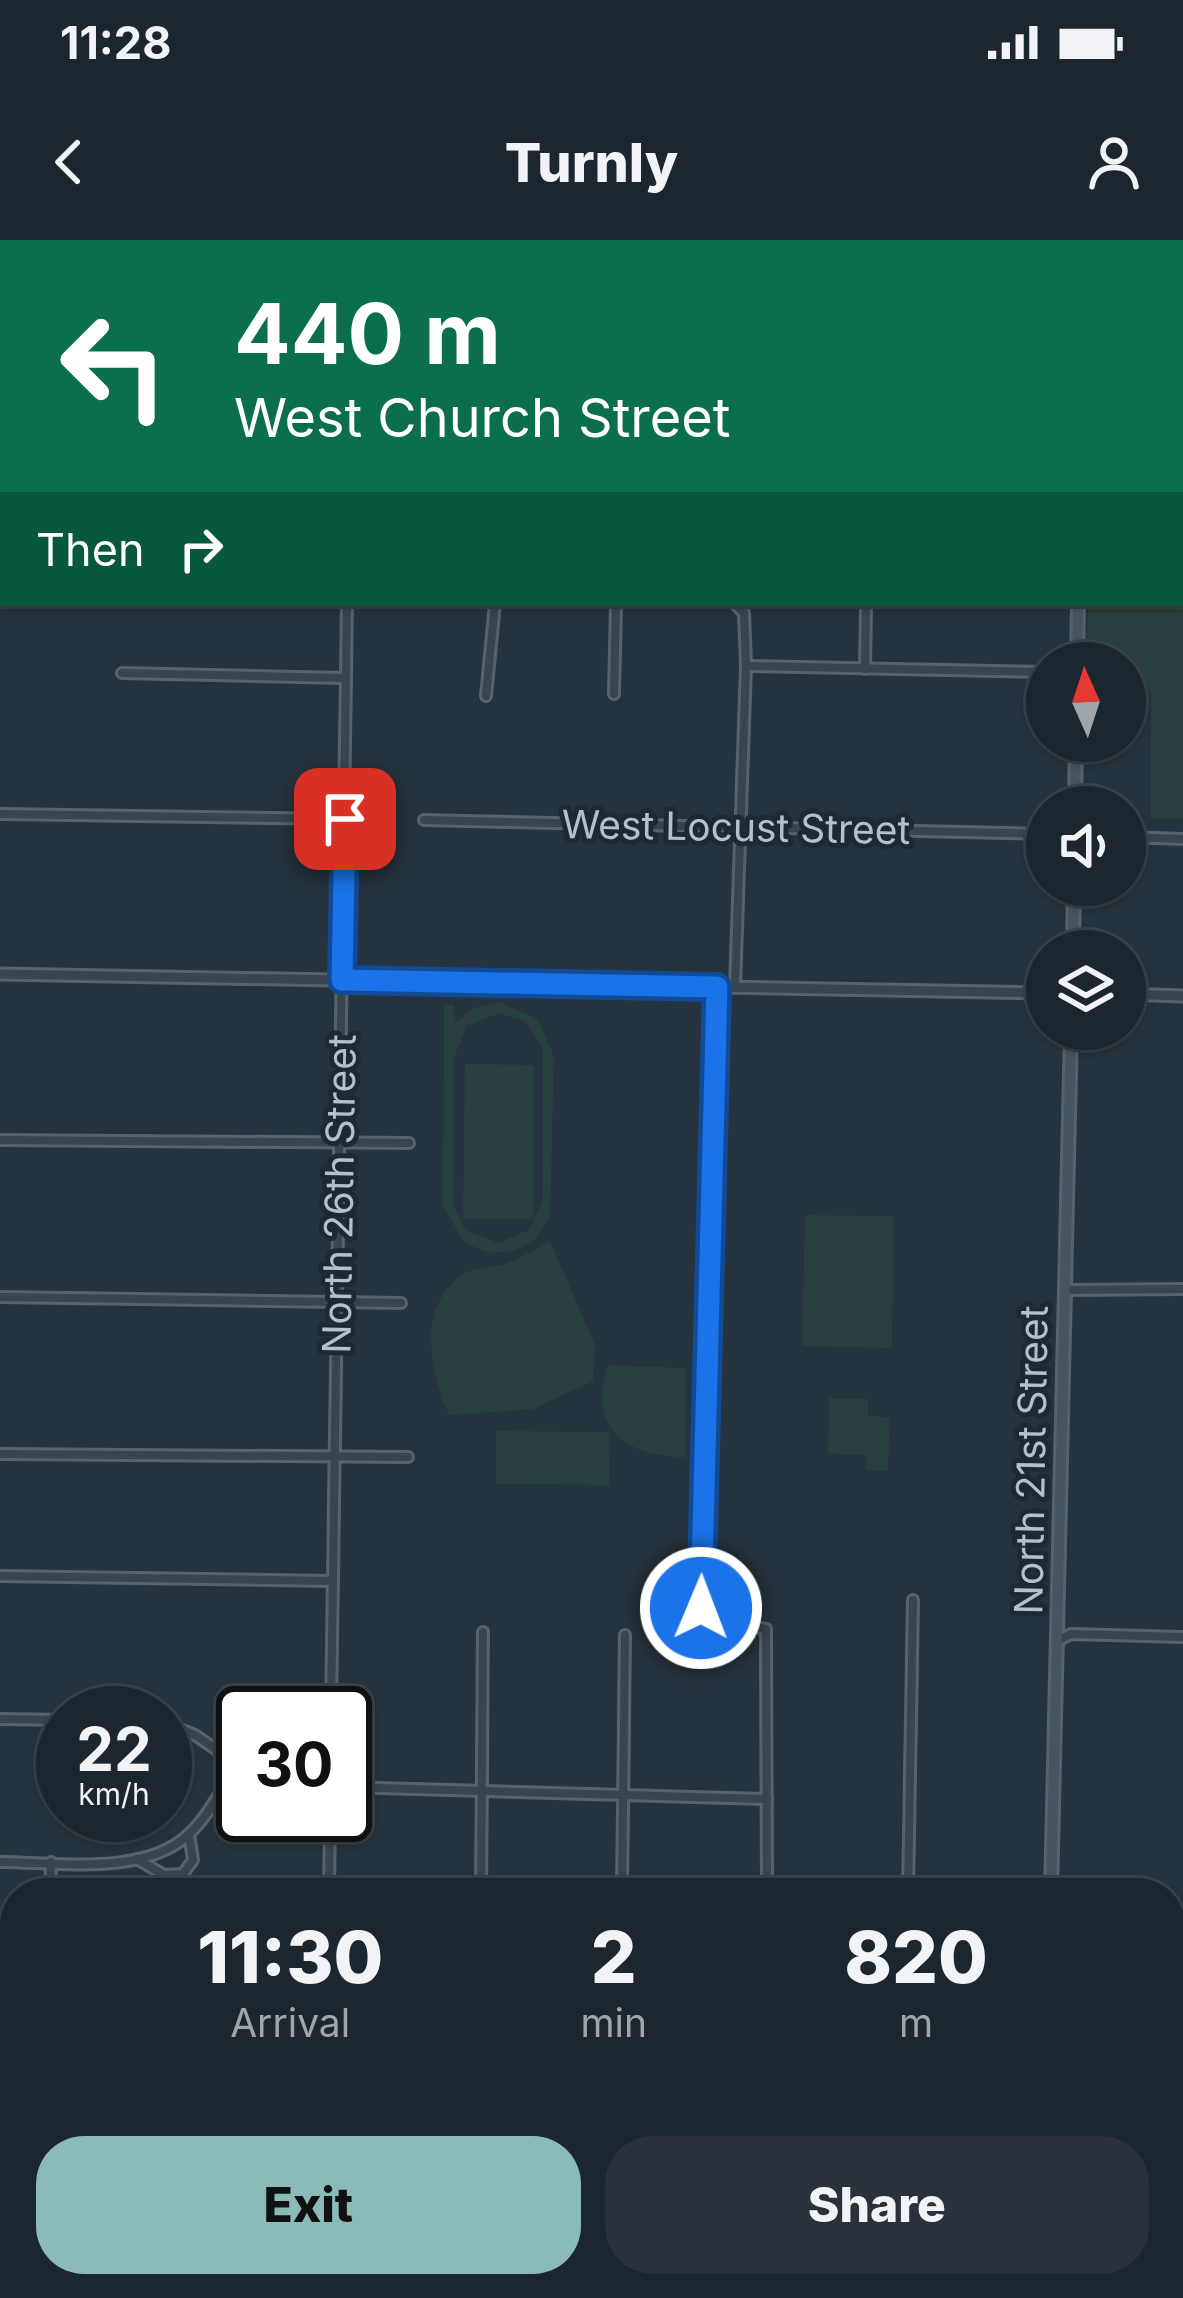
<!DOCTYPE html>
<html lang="en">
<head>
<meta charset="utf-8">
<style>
  body { margin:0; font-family:Inter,sans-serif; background:#29323a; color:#f1f3f6; height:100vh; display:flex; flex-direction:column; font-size:45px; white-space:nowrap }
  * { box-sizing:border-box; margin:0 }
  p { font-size:39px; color:#a0a5aa }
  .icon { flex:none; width:66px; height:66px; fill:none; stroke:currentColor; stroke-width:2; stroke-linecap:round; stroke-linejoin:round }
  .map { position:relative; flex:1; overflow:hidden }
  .details { position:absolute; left:0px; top:1638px; width:1185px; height:420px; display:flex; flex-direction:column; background:#1c262e; border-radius:48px 48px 0 0; box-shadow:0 3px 9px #0004,0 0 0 3px #3a434a }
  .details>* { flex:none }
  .top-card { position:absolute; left:0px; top:0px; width:1185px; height:366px; box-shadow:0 3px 9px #0004,0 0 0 3px #3a434a; background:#0b6e4f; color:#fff; overflow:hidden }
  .needle { width:78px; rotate:357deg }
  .buttons { position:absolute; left:1026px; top:402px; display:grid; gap:24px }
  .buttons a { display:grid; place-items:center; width:120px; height:120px; border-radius:50%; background:#1c262e; box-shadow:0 3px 9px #0004,0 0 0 3px #3a434a; font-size:60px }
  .speed { position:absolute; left:36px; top:1446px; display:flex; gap:24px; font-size:60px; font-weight:700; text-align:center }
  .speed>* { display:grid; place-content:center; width:156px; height:156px; border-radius:50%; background:#1c262e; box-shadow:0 3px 9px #0004,0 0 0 3px #3a434a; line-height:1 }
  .speed small { font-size:30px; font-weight:400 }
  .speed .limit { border:6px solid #111; border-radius:18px; background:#fff; color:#111 }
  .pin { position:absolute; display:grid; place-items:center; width:102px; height:102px; color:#fff; margin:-51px; border-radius:24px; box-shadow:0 6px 18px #0006 }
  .me { position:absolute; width:132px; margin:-66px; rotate:1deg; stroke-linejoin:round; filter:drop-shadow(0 0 9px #0008) }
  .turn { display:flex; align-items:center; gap:42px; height:252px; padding:0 36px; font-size:54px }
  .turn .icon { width:156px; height:156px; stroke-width:2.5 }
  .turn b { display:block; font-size:84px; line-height:102px }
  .then { display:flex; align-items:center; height:114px; padding:0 36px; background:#0003; gap:24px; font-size:45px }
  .eta { display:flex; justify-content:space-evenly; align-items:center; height:204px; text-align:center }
  .eta b { font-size:72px; font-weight:800; line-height:84px }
  .primary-button { display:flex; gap:24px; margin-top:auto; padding:24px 36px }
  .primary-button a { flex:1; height:138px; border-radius:48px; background:#8bbbb9; color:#111; font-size:48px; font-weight:800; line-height:138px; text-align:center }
  .primary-button a+a { background:#29323a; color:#f1f3f6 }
  .status { display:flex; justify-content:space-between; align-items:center; height:84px; padding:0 60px; background:#1c262e; direction:ltr }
  .status svg { height:33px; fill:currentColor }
  header { display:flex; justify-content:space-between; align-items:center; height:156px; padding:0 36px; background:#1c262e; font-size:54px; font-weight:800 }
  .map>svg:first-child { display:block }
</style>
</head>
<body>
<div class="status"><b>11:28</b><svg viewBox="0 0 49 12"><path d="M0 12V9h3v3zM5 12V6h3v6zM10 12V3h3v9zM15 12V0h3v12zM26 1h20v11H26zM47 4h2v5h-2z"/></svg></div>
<header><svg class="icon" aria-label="back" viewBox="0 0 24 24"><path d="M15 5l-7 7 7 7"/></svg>Turnly<svg class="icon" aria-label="person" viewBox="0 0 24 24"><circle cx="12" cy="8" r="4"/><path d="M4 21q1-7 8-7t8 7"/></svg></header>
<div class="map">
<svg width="1183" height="2058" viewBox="0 0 1183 2058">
  <rect width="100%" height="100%" fill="#25333e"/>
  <g fill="#273f3e" fill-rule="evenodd">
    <path d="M1183,339V578H1151V453L1125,445V423H1086L1088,363H1182Z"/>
    <path d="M499,762L538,779L554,817L550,976L537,998L515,1011L489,1013L465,1003L443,967L444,765H454L455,783L474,768ZM499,773L525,781L543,810V959L529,990L498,1003L466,990L454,966V817L467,786Z"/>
    <path d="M465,824L534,825L533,979H463Z"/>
    <path d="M805,975L894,976L892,1108L802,1106Z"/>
    <path d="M550,1001L595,1105L593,1141L533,1169L449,1175C430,1132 416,1067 462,1035C475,1026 493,1028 508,1023C522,1017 537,1009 550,1001Z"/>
    <path d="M608,1125L686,1128L685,1217C625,1217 587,1187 608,1125Z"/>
    <path d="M829,1158L868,1159V1176L890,1177L888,1231L866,1230V1215L828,1214Z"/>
    <path d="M496,1191L610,1192L609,1245L496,1244Z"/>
  </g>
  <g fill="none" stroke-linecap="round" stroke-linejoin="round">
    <g stroke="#395265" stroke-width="16">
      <path d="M1182,198L1183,199"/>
      <path d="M0,348L3,346"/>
    </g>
    <defs>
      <g id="minor">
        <path d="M734,363L744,373L746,426L735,747"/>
        <path d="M746,426L1047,432"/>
        <path d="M865,429L866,363"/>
        <path d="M122,433L345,438"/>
        <path d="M614,454L616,363"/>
        <path d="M486,456L495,363"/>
        <path d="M0,574L345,579"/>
        <path d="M424,580L1047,594"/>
        <path d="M1125,597L1183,599"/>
        <path d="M717,747L701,1368L703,1377L766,1389L767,1653"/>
        <path d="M0,900L409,903"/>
        <path d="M1065,1050L1183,1049"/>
        <path d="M0,1057L401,1063"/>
        <path d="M0,1214L408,1217"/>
        <path d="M0,1336L333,1341"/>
        <path d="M1057,1401L1071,1394L1183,1397"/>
        <path d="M331,1473L347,363"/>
        <path d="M0,1479L63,1480"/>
        <path d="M165,1483L195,1495L243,1528"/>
        <path d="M345,1547L767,1559"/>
        <path d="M137,1619L164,1635L183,1634L193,1620L189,1594"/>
        <path d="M0,1622C56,1622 146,1637 190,1593C209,1575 223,1546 238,1524"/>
        <path d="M958,1647L1019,1645"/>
        <path d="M50,1653L51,1622"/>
        <path d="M329,1653L330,1575"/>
        <path d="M481,1653L483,1392"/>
        <path d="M622,1653L625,1395"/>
        <path d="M908,1653L913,1360"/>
        <path d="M0,1758H15"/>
        <path d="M0,1885L15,1886"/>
        <path d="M1170,1992H1183"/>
        <path d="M477,2043V2058"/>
        <path d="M618,2043V2058"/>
        <path d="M45,2058V2043"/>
        <path d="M188,2058V2043"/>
        <path d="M333,2058V2043"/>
        <path d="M764,2058V2043"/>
        <path d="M902,2058L903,2043"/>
      </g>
      <g id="tertiary">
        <path d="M0,734L1047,753"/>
        <path d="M1125,754L1183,756"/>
      </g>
      <g id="secondary">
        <path d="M1077,423L1078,363"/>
        <path d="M1075,567L1076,501"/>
        <path d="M1073,711L1074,645"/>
        <path d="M1051,1653L1071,789"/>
        <path d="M1170,1752L1183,1748"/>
        <path d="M286,2058L329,2043"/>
        <path d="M1037,2058V2043"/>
      </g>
      <g id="motorway">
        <path d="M896,0L904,3"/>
        <path d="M1085,0L1094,3"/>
        <path d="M1139,0L1148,3"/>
        <path d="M393,3L401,0"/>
        <path d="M444,3L452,0"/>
        <path d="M1182,15L1183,16"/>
        <path d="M1182,34H1183"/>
        <path d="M1182,89H1183"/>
        <path d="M0,180L3,179"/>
        <path d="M0,199L3,198"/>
      </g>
    </defs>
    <use href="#minor" stroke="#57636c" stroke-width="14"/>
    <use href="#tertiary" stroke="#57636c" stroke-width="15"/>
    <use href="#secondary" stroke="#57636c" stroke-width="16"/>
    <use href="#motorway" stroke="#445059" stroke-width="20"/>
    <use href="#minor" stroke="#39454e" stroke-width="8"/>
    <use href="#tertiary" stroke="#39454e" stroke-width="9"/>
    <use href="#secondary" stroke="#475561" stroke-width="10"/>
    <use href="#motorway" stroke="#746456" stroke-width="14"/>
  </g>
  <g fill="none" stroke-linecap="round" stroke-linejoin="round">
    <defs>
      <path id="route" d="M345,579L342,740L717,747L701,1368"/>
    </defs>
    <use href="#route" stroke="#114b97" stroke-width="30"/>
    <use href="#route" stroke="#1a73e8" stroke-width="21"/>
  </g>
  <g text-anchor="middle" stroke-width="10" stroke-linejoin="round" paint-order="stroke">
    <g font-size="39" fill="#b5c0c9" stroke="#1e2a33">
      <text transform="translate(736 587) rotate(1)" y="14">West Locust Street</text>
      <text transform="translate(339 954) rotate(-89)" y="14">North 26th Street</text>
      <text transform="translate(1031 1220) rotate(-89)" y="14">North 21st Street</text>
    </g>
  </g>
</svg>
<div class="buttons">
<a><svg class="needle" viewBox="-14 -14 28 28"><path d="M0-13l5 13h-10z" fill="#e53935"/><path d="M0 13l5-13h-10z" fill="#a0a5aa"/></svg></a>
<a><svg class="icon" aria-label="sound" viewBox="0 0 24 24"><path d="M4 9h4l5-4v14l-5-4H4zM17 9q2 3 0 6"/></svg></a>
<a><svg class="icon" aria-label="layers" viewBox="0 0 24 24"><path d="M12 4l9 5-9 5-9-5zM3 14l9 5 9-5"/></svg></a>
</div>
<div class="speed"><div>22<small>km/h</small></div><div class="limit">30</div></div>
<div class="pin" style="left:345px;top:579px;background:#d93025"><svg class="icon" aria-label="arrive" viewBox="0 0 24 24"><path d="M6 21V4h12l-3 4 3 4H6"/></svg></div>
<svg class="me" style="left:701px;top:1368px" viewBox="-20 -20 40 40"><circle r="17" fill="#1a73e8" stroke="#fff" stroke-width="3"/><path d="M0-11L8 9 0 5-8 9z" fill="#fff"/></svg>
<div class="top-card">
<div class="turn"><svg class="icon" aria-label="left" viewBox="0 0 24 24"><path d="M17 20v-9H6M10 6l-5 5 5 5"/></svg><div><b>440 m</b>West Church Street</div></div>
<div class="then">Then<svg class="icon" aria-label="right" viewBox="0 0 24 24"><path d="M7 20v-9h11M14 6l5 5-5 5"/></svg></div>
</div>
<section class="details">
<div class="eta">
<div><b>11:30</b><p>Arrival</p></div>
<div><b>2</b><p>min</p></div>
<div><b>820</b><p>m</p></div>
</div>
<div class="primary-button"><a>Exit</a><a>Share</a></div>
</section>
</div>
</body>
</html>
